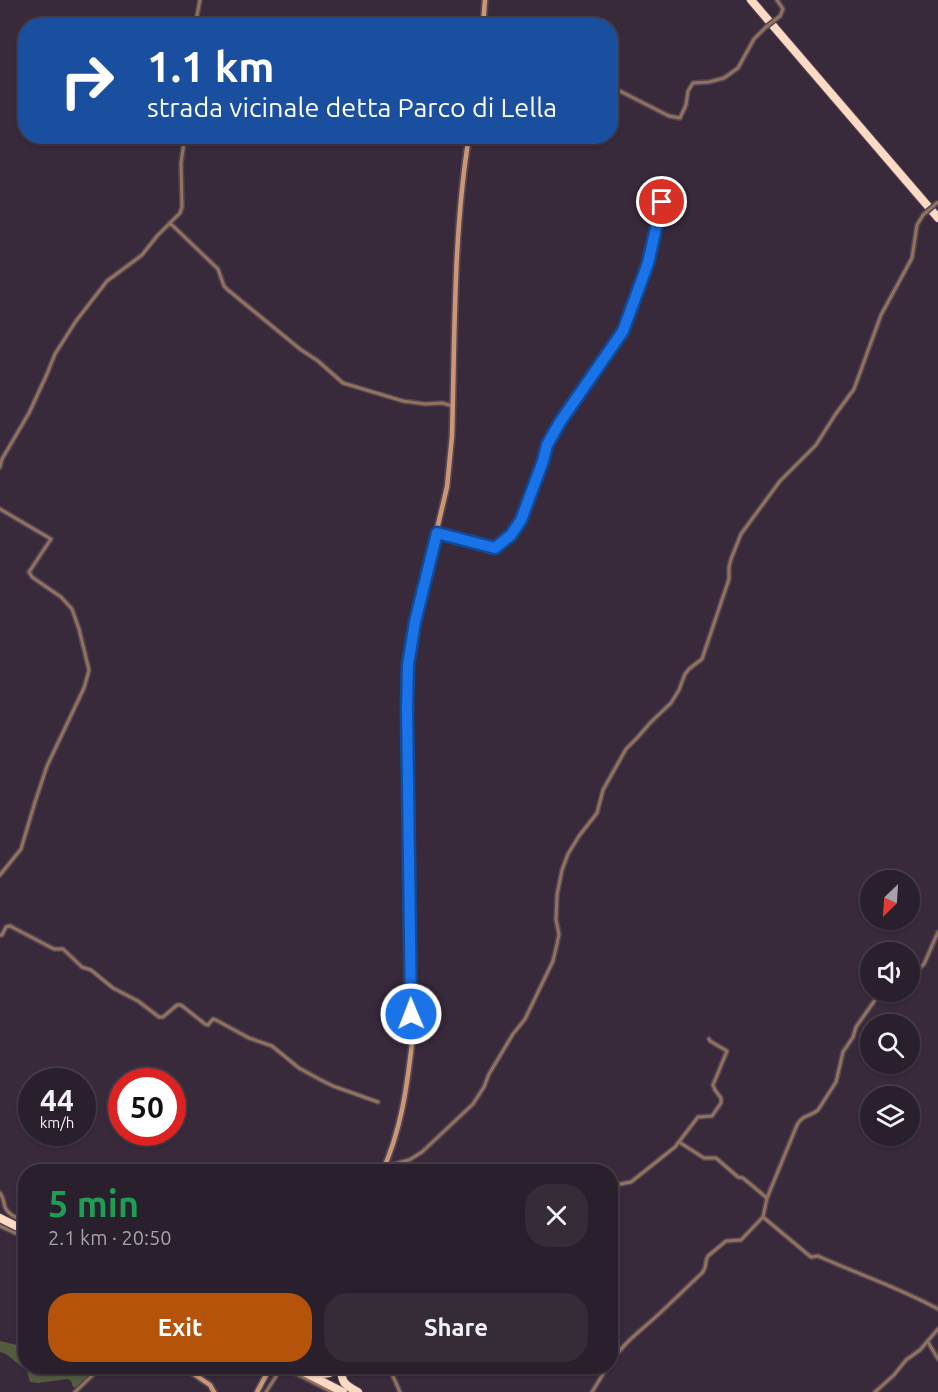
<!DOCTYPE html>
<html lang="en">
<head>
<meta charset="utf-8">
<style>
  body { margin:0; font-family:Ubuntu,sans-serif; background:#362c38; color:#f1f3f6; height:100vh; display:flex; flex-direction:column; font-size:22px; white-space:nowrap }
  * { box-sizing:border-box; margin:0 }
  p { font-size:20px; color:#a5a2a9 }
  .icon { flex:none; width:33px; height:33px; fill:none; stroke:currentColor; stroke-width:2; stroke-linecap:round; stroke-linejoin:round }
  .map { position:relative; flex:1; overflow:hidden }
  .drawer { position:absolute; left:18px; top:1164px; width:600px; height:210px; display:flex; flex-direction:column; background:#2a1f2c; border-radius:24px; box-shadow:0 2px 4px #0004,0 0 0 2px #463d48 }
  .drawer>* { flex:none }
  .banner { position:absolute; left:18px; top:18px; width:600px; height:126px; border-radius:24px; box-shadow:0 2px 4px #0004,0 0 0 2px #463d48; background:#1a4fa0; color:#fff; overflow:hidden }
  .needle { width:39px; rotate:205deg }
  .buttons { position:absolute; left:860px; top:870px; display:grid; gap:12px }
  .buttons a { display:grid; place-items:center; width:60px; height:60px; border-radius:50%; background:#2a1f2c; box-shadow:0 2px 4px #0004,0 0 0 2px #463d48; font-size:30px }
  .speed { position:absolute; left:18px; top:1068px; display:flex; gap:12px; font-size:30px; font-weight:700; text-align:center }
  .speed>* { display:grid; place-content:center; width:78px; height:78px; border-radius:50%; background:#2a1f2c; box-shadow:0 2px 4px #0004,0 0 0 2px #463d48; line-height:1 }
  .speed small { font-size:15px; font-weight:400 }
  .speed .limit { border:9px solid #d22; background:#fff; color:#111 }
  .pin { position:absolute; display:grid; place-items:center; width:51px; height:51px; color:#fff; margin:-26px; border:3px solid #fff; border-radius:50%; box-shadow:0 2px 6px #0007 }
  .me { position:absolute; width:66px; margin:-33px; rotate:359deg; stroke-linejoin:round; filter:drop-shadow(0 0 4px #0008) }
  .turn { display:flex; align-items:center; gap:21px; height:126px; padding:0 30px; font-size:27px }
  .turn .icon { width:78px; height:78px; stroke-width:2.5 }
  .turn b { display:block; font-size:42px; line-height:51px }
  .round { display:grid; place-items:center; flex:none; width:63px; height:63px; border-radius:24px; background:#362c38 }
  .overview { display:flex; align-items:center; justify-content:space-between; height:102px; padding:0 30px }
  h1 { font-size:36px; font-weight:600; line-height:45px; color:#1e9e55 }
  .primary-button { display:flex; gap:12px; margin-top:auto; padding:12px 30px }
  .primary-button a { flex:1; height:69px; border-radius:24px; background:#b45309; color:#fff; font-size:24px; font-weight:600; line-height:69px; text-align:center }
  .primary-button a+a { background:#362c38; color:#f1f3f6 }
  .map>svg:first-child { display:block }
</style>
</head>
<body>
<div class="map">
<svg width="938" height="1392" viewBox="0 0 938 1392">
  <rect width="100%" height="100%" fill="#38293b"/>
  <path fill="#535c3f" d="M0,1341L25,1347L26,1366L99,1367L77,1388L73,1387L71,1381L68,1379L38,1383L30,1382L27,1371L6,1354L0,1352Z"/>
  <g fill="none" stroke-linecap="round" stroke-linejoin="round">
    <defs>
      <g id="street">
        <path d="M777,0L783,9L780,16"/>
        <path d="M195,26L200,0"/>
        <path d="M610,86L669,116L680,118L686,105L688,91L693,83L709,82L724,78L738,68L754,39L766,27"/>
        <path d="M170,223L180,213L182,207L181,163L185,136"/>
        <path d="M0,467L2,459L29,413L47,374L55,354L76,321L107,281L142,255L157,236L170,223L218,269L224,286L228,290L300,349L318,361L343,383L403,401L425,404L442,403L453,406"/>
        <path d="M0,509L51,539L29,572L32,577L61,597L72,609L79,629L89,670L88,674L84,688L47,766L35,802L21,849L0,875"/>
        <path d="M437,533L495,548L511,535L521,520L543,461L547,445L560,422L623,331L642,282L648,263L665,186"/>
        <path d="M0,935H2L6,927L10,926L54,949H63L82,967L91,970L113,988L138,1001L159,1017H163L177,1005H181L205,1024L208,1025L213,1019L216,1020L249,1038L272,1046L299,1068L319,1079L333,1086L378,1102"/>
        <path d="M909,979L924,964L938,932"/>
        <path d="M679,1142L704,1158H716L738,1177L743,1178L767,1198"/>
        <path d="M384,1167L409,1160L422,1152L473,1104L484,1087L489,1074L513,1034L525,1019L553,961L557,944L559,934L556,920L557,895L562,870L568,854L579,836L597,813L603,790L626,749L637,738L651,722L671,703L679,690L685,674L689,669L702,659L729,579V567L731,559L741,534L780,481L816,445L835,415L854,389L881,315L912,258L917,225L923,215"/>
        <path d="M610,1186L631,1182L675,1147L698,1117L712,1116L721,1103V1098L715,1090L713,1085L727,1051L710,1041L709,1039"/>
        <path d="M0,1193C4,1198 3,1201 5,1207C8,1215 18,1218 26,1222"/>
        <path d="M763,1217L811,1257L818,1256C858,1274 900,1288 938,1309"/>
        <path d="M0,1226L26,1238"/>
        <path d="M928,1342L938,1359"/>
        <path d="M610,1363C624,1342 643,1329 660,1313C674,1300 688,1286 702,1273C708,1266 704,1262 708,1256L726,1241L741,1240L763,1217L767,1198L797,1125C803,1114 810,1117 818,1110L836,1082L843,1052L853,1037L856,1027L875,1000L883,992"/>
        <path d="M386,1366L392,1374L400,1392"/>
        <path d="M75,1392L102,1366"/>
        <path d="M266,1392L282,1367L287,1369L332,1392"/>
        <path d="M592,1392L608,1366"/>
        <path d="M875,1392L894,1375L906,1360L920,1350L938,1329"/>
      </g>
      <g id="secondary">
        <path d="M483,26L485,0"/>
        <path d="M382,1172C401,1131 407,1087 412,1043L407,709L408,665L415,622L447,487L452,436C455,336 453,235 469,136"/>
        <path d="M182,1366L210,1385L214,1392"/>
        <path d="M257,1392L271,1366"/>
      </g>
      <g id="highway">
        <path d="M751,0L938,218"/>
        <path d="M0,1218L26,1231"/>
        <path d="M292,1366L343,1392"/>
        <path d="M307,1366C319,1373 329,1379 338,1366"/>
        <path d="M341,1366C341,1382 344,1385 358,1392"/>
      </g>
    </defs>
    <use href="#street" stroke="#534556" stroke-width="6"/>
    <use href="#secondary" stroke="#534556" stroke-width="8"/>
    <use href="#highway" stroke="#534556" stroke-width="10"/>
    <use href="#street" stroke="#93725b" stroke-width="3"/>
    <use href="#secondary" stroke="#cc9773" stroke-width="4.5"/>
    <use href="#highway" stroke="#fcdac4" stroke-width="8"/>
    <defs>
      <g id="street-bridge">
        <path d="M766,27L780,16"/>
        <path d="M923,215L938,202"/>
      </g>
    </defs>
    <use href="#street-bridge" stroke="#534556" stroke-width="6" stroke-linecap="butt"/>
    <use href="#street-bridge" stroke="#93725b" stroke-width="3"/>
  </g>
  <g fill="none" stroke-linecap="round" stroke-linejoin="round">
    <defs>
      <path id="route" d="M411,1014L407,709L408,665L415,622L437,533L495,548L511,535L521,520L543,461L547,445L560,422L623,331L648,263L662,202"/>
    </defs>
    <use href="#route" stroke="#114b97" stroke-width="15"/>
    <use href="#route" stroke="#1a73e8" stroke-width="10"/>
  </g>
</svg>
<div class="buttons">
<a><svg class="needle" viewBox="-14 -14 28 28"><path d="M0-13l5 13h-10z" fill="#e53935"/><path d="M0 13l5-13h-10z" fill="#a5a2a9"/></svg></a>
<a><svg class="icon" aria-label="sound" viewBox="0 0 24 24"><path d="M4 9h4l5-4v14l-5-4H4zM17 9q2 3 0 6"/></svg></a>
<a><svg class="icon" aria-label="search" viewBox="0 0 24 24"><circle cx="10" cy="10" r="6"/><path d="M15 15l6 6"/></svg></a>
<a><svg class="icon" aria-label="layers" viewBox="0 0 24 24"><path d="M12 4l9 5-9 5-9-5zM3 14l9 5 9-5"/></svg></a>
</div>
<div class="speed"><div>44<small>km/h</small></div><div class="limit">50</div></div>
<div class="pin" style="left:662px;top:202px;background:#d93025"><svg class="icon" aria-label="arrive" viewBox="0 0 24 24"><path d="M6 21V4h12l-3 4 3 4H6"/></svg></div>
<svg class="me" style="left:411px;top:1014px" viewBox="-20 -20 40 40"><circle r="17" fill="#1a73e8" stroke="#fff" stroke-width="3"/><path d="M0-11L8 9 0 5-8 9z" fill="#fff"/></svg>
<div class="banner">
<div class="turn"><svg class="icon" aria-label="right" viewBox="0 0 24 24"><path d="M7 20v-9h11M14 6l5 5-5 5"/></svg><div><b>1.1 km</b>strada vicinale detta Parco di Lella</div></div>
</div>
<section class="drawer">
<div class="overview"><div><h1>5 min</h1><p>2.1 km · 20:50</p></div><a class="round"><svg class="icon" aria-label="close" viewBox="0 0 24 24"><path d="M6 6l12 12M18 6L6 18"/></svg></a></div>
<div class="primary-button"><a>Exit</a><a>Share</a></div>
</section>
</div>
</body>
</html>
